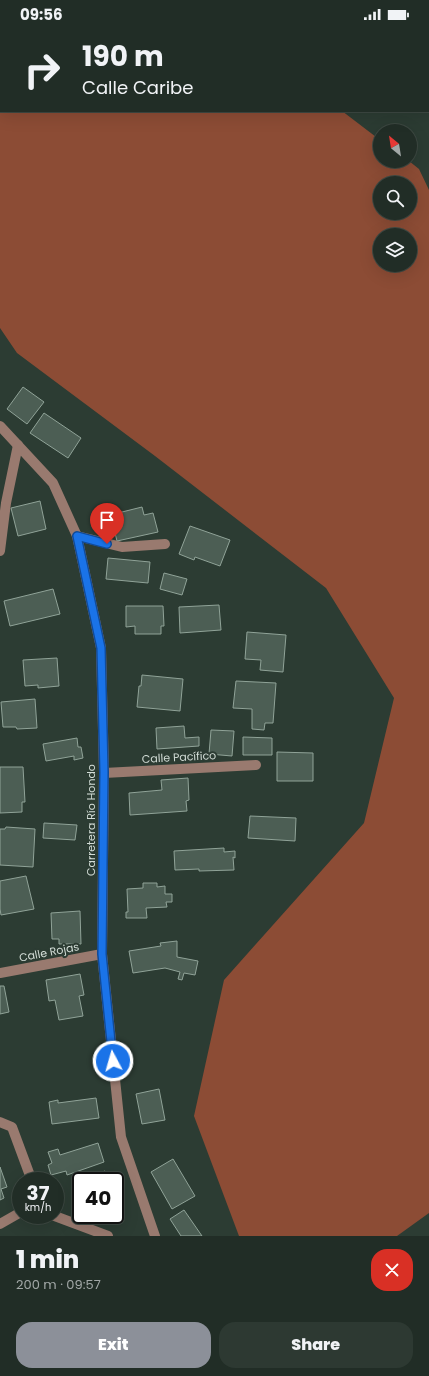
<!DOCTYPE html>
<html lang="en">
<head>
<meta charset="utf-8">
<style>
  body { margin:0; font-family:Poppins,sans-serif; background:#2d3932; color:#f1f3f6; height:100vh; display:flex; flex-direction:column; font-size:15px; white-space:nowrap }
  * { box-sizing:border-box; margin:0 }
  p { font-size:13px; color:#a2a8a7 }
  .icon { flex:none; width:22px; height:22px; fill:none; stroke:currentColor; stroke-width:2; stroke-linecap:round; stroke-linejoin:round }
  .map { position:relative; height:1208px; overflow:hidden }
  .panel { display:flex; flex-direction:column; background:#212d26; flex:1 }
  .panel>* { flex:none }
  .hud { position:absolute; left:0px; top:0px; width:429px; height:84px; box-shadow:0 4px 16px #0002,0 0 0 1px #3e4943; background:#212d26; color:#f1f3f6; overflow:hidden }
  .needle { width:26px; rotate:330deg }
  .fabs { position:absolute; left:373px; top:96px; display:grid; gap:8px }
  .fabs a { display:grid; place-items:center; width:44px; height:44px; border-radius:50%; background:#212d26; box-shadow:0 4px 16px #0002,0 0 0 1px #3e4943; font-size:20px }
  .speed { position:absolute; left:12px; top:1144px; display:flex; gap:8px; font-size:20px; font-weight:700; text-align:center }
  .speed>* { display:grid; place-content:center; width:52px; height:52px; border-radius:50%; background:#212d26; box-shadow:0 4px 16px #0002,0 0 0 1px #3e4943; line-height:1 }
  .speed small { font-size:10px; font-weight:400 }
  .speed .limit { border:2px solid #111; border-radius:6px; background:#fff; color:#111 }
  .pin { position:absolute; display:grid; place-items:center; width:34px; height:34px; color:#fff; margin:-41px -17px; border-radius:50% 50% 50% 0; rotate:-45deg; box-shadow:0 0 4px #0007 }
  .pin .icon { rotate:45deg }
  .me { position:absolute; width:44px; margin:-22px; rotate:354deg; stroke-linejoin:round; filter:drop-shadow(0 0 3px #0008) }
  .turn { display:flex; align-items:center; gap:14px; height:84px; padding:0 16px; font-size:18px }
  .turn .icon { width:52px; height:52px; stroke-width:2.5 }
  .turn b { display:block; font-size:28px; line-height:34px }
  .round { display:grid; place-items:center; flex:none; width:42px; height:42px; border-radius:16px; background:#2d3932 }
  .head { display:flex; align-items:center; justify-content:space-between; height:68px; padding:0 16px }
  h1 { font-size:24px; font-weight:800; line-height:30px }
  .primary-button { display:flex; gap:8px; margin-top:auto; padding:8px 16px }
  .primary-button a { flex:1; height:46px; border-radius:16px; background:#8c9099; color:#fff; font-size:16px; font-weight:800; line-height:46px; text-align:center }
  .primary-button a+a { background:#2d3932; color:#f1f3f6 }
  .status { display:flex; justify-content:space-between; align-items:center; height:28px; padding:0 20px; background:#212d26; direction:ltr }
  .status svg { height:11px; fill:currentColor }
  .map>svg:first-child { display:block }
</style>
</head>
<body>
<div class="status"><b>09:56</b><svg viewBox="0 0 49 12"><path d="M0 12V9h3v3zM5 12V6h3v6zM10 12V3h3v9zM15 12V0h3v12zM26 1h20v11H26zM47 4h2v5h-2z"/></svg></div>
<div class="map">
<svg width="429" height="1208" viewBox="0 0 429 1208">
  <rect width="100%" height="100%" fill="#2c3c33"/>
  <path fill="#8c4c35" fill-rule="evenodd" d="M0,0H230L231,1H1V83H342L380,112V133H409L419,141L429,162V1185L397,1208H239L194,1088L224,952L364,795L394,670L326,560L155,428L17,325L0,300ZM380,155H410V185H380ZM380,207H410V237H380Z"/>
  <g fill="#4c5e54" stroke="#90a398">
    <path d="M349,0H387L386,1H348Z"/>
    <path d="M23,359L44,374L27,396L7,381Z"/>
    <path d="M44,385L81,410L68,430L30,405Z"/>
    <path d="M40,473L46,501L18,508L11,480Z"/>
    <path d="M142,479L144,487L153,485L158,504L117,513L115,505L112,506L109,493L112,492L110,487Z"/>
    <path d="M190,498L230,512L220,538L195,529L194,532L179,526Z"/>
    <path d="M108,530L150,534L148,555L106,551Z"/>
    <path d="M164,545L187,551L182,567L160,561Z"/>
    <path d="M53,561L60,586L10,598L4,573Z"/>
    <path d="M219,577L221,602L180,605L179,579Z"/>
    <path d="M126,578H163L164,598H161V606H135V598L126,599Z"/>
    <path d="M247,604L286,607L283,644L260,642L261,632L245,631Z"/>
    <path d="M57,630L59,658L38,660V657L25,658L23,632Z"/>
    <path d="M142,647L183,651L180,683L137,679L139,658H141Z"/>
    <path d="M236,653L276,655L273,695H265L264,702L252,701V681L233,680Z"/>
    <path d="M35,671L37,700L17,701L16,699H3L1,674Z"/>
    <path d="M184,698L185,710L199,709V718L157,721L156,700Z"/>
    <path d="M211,702L234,703L232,728L209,726Z"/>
    <path d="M243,709L272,710V727H243Z"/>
    <path d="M77,710L78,719H81L83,730L74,732V728L46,733L43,716Z"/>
    <path d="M277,724L313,725V753H277Z"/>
    <path d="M0,739H23L25,774H22V784L0,785Z"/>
    <path d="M188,750L189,772L186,773L187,783L130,787L129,765L162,762L161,752Z"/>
    <path d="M250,788L296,790L295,813L248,810Z"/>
    <path d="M44,795L77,797L75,812L43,810Z"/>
    <path d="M6,799L35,801L33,839L0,837V801H5Z"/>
    <path d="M224,820V824L235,823V830L233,829L234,842L199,843V841L175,842L174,823Z"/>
    <path d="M26,848L34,881L1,887L0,881V853Z"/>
    <path d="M143,855H157V859L165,858V866H172V874H166L167,879L146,880L147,890H126V884H128L127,861L143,860Z"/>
    <path d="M80,883L81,916H59V911H52L51,885Z"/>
    <path d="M177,913V929L198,933L195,947L184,945L182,952L178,951L180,944L165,940L133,945L129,923L161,918L160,915Z"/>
    <path d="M80,946L84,967L79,968L83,988L59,992L55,972L49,973L46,952Z"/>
    <path d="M0,958H4L9,984L0,986Z"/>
    <path d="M159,1061L165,1092L142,1096L136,1066Z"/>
    <path d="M96,1070L99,1090L52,1096L49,1074L58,1072V1075Z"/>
    <path d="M98,1115L104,1134L67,1147L66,1143L51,1147L48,1137L52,1135L48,1124L58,1121L60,1127Z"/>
    <path d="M173,1131L195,1168L172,1181L151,1144Z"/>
    <path d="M0,1139L7,1159L1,1161L4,1170L0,1172Z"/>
    <path d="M105,1143L109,1153H81V1169L75,1153Z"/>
    <path d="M184,1182L202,1208H181L170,1191Z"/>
  </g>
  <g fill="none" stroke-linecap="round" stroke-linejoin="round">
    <g stroke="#997a6f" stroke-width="10">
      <path d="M0,398L53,455L77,508L101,620L104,745L102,926L121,1109L155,1208"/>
      <path d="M77,508L122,519L165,516"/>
      <path d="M0,523L6,475L18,417"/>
      <path d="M104,745L256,737"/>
      <path d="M0,945L102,926"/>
      <path d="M0,1094L12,1099L32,1153"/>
      <path d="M52,1187L108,1208"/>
      <path d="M0,1196L21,1184"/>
    </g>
  </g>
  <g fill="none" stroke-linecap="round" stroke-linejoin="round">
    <defs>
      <path id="route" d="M107,516L77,508L101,620L104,744L102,926L113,1033"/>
    </defs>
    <use href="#route" stroke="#114b97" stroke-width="10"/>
    <use href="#route" stroke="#1a73e8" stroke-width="7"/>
  </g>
  <g text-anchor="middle" stroke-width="4" stroke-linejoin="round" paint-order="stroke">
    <g font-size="11" fill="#d3ddd7" stroke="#2c3c33">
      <text transform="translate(179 729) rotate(-3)" y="4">Calle Pacífico</text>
      <text transform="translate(91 792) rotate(-90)" y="4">Carretera Río Hondo</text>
      <text transform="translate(49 924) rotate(-11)" y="4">Calle Rojas</text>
    </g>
  </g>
</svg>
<div class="fabs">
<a><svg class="needle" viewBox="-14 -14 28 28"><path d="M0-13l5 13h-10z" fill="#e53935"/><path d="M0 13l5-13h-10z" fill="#a2a8a7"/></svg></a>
<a><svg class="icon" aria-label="search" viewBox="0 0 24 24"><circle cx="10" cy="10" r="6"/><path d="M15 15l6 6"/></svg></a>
<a><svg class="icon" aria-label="layers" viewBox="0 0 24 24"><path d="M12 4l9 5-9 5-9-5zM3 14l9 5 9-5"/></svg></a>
</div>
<div class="speed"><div>37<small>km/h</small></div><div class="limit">40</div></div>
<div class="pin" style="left:107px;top:516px;background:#d93025"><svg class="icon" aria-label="arrive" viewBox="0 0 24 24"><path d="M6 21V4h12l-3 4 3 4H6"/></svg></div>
<svg class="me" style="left:113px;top:1033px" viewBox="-20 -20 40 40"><circle r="17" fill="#1a73e8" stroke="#fff" stroke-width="3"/><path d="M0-11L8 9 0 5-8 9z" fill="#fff"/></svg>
<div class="hud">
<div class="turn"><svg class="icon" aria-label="right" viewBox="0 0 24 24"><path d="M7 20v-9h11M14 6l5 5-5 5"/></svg><div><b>190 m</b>Calle Caribe</div></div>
</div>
</div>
<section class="panel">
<div class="head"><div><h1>1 min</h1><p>200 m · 09:57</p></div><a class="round" style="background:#d93025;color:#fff"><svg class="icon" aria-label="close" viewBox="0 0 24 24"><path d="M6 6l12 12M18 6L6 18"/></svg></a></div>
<div class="primary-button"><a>Exit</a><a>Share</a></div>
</section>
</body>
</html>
